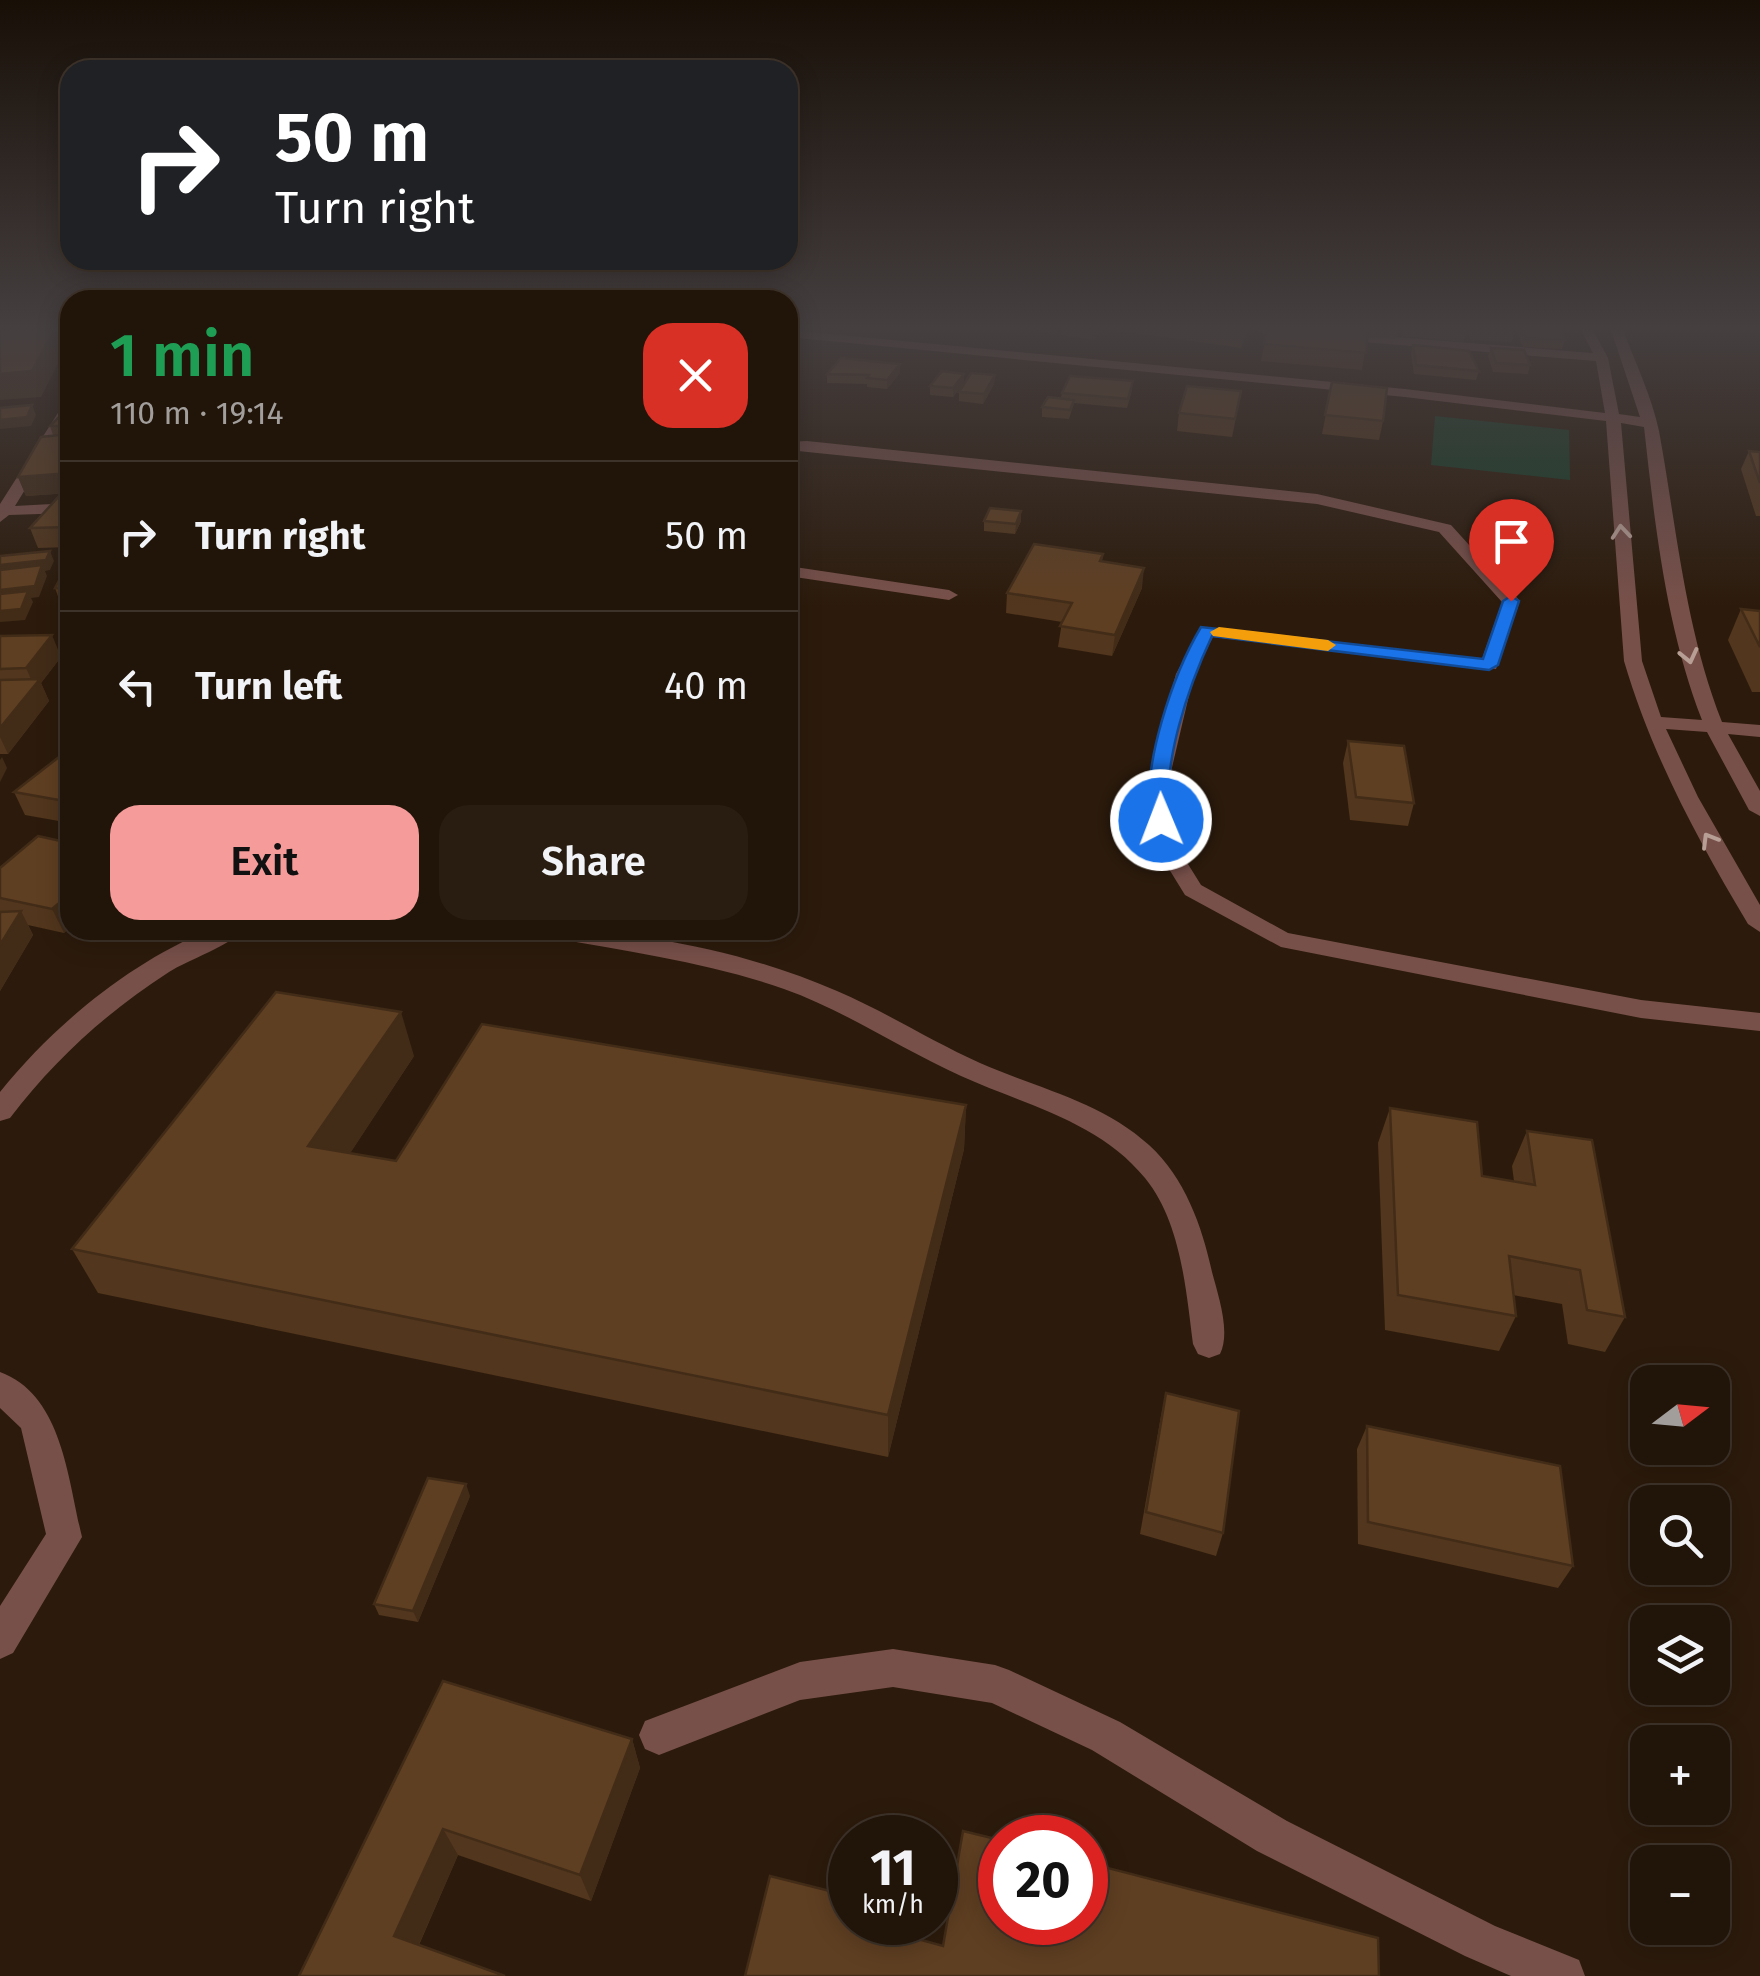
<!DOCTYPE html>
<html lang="en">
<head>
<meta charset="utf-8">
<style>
  body { margin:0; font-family:"Fira Sans",sans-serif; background:#291d12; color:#f1f3f6; height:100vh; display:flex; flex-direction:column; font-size:38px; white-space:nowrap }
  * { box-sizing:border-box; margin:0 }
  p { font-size:32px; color:#a29e9c }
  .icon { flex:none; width:55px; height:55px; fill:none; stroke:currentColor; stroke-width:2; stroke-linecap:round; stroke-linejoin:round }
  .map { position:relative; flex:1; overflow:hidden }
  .sheet { position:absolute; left:60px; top:290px; width:738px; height:650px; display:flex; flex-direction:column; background:#211409; border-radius:30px; box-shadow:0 5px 25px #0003,0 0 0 2px #3e332a }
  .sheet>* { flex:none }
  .top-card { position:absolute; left:60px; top:60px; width:738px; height:210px; border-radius:30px; box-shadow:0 5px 25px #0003,0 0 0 2px #3e332a; background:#202124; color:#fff; overflow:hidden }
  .needle { width:65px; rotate:74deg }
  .tools { position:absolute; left:1630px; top:1365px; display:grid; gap:20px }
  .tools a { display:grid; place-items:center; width:100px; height:100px; border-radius:20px; background:#211409; box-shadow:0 5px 25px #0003,0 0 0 2px #3e332a; font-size:50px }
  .speed { position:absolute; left:828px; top:1815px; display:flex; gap:20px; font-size:50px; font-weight:700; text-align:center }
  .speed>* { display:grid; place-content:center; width:130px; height:130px; border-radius:50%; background:#211409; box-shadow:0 5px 25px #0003,0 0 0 2px #3e332a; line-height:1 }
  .speed small { font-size:25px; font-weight:400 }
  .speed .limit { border:15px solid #d22; background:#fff; color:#111 }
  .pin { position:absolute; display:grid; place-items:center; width:85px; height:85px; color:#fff; margin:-102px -42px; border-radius:50% 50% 50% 0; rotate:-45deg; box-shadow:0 0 10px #0007 }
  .pin .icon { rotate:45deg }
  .me { position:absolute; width:110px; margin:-55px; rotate:359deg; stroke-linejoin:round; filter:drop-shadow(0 0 8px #0008) }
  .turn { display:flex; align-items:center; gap:35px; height:210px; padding:0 50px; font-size:45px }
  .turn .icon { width:130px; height:130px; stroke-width:2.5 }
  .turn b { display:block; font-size:70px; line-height:85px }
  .round { display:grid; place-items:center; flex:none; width:105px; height:105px; border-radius:30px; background:#291d12 }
  .overview { display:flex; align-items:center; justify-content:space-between; height:170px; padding:0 50px }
  h1 { font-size:60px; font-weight:600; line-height:75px; color:#1e9e55 }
  .primary-button { display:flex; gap:20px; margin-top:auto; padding:20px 50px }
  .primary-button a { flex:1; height:115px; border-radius:30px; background:#f59b9a; color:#111; font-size:40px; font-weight:600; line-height:115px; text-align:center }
  .primary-button a+a { background:#291d12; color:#f1f3f6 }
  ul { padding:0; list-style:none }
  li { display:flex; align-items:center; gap:30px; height:150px; padding:0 50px; border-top:2px solid #3e332a }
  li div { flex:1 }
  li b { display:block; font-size:38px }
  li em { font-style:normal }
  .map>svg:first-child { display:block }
</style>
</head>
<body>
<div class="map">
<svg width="1760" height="1976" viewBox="0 0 1760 1976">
  <rect width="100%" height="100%" fill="#2c1b0c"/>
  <path fill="#183e29" d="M1435,416L1569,430L1570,480L1431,465Z"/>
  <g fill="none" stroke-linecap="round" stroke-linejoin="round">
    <g fill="#78504a" fill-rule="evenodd">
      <path d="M788,330L1405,389L1605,413L1596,361L1264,334L1258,330H1309L1593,353L1581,330H1593L1608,358L1619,414L1640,417L1611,330H1623C1635,362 1652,397 1659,431C1677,530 1685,628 1722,722L1760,725V737L1728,734L1760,791V816L1749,810L1707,732L1666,729L1698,797L1760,905V932L1748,924C1698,840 1652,756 1624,661L1606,421L1405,397L788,337ZM1621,423L1644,427C1655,526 1666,627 1702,720L1661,717L1642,661Z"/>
      <path d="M70,401V416L15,506L70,503V513L9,515L0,522V504L63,405Z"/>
      <path d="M807,441L1317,494L1451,525L1520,601L1496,669L1213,637L1194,674L1166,793L1178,848L1201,885L1288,933L1641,1000L1760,1013V1031L1641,1018L1281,947L1185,895L1156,848L1144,793L1176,674L1201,627L1482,659L1502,602L1439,532L1317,504L788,450V442Z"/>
      <path d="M788,566L949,590L958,595L949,600L788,576Z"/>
      <path d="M209,930H243C231,945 188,960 169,972C107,1012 55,1059 10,1118L0,1121V1092C54,1025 129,963 209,930Z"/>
      <path d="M542,930C640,930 747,952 837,991C886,1012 931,1041 980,1063C1037,1088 1102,1102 1149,1145C1185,1178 1202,1226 1212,1272C1218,1295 1231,1332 1220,1354L1209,1358L1198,1354L1193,1344C1186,1290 1181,1222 1145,1178C1099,1121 1025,1105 961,1076C901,1049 846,1011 784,989C710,963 631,952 554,938Z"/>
      <path d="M0,1372C63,1395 68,1481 82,1537L13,1653L0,1659V1606L46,1534L21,1428L0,1408Z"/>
      <path d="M893,1649L995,1665L1009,1670L1120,1722L1287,1821L1495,1926L1579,1960L1585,1976H1511L1465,1956L1257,1851L1092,1750L992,1703L893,1687L800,1700L659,1755L645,1749L639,1735L645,1721L800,1662Z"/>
    </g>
  </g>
  <g fill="#52361d">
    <path d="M1028,330H1058L1054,334Z"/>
    <path d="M1062,330H1103L1094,340L1061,335Z"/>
    <path d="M1114,330H1249L1241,348Z"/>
    <path d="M1267,330H1398L1396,339L1367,337L1362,370L1261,361Z"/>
    <path d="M1402,330H1465L1466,333L1464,342L1402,336Z"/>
    <path d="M1467,330H1515L1512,342L1471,340Z"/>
    <path d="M1516,330H1559L1565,340L1562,349L1523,347Z"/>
    <path d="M1413,345L1479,371L1476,380L1414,374L1411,354Z"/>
    <path d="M1491,348L1530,365L1528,374L1493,372L1488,356Z"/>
    <path d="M900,373L887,389L867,387V384L827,383V374Z"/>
    <path d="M964,374V383L953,397L930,395V386Z"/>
    <path d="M995,375L994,384L983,404L959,401V392Z"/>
    <path d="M1332,382L1383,421L1379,440L1322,434Z"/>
    <path d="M1132,390L1127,408L1074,403L1069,419L1042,417V407L1061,398L1062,393Z"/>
    <path d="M70,407V493L26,496L18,477L53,435L50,426L66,414L65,411Z"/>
    <path d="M1238,408L1232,437L1177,431L1179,413Z"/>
    <path d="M1749,451L1760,452V516H1756L1741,469Z"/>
    <path d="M70,494V547L38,548L30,528Z"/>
    <path d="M1021,511V521L1015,534L984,531V521Z"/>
    <path d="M1103,554L1102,562L1142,588L1112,656L1058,647L1062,622L1006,613L1007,593Z"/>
    <path d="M70,570V598L59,599L55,588Z"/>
    <path d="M1741,609L1760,611V692H1752L1728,640Z"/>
    <path d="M0,636L61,657L41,683L49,701L8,754H0Z"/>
    <path d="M1348,741L1414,803L1408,826L1350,820L1343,763Z"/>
    <path d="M70,750V823L25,815L14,792Z"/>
    <path d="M70,843V927L64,933L28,925L33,935L0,991V868Z"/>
    <path d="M414,1056L350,1153L396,1161L966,1105L964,1149L888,1457L98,1293L72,1249Z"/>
    <path d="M1390,1108L1482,1176L1514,1181L1512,1166L1527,1131L1625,1317L1605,1352L1568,1344L1562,1304L1513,1295L1516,1316L1499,1351L1385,1330L1378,1143Z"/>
    <path d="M1166,1393L1223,1533L1216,1556L1140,1534L1161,1416Z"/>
    <path d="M1367,1426L1573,1566L1558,1588L1358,1544L1357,1449Z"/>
    <path d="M470,1496L418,1622L379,1615L374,1604Z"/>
    <path d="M443,1681L632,1739L640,1768L591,1901L458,1855L419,1945L299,1976Z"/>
  </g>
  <g fill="#422c18">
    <path d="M54,330H70V339L67,345L62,346L64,352L41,397L0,400V374Z"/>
    <path d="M1095,330H1103L1094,340Z"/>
    <path d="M1245,330H1249L1241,348Z"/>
    <path d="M900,364V373L887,389V380Z"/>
    <path d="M964,374V383L953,397V388Z"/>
    <path d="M995,375L994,384L983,404L984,394Z"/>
    <path d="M32,405L36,415L31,426L0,429V420Z"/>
    <path d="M70,473V493L26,496L18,477Z"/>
    <path d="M1021,511V521L1015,534L1016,524Z"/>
    <path d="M50,551L54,561L50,570L45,571L47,576L39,597L31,598L33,602L25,620L0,622V565Z"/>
    <path d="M1144,568L1142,588L1112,656L1115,635Z"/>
    <path d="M52,635L61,657L41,683L49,701L8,754L0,737V728L34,686L26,668Z"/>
    <path d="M2,757L7,768L0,782V760Z"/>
    <path d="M70,894V927L64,933L52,909Z"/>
    <path d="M21,911L33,935L0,991V945Z"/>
    <path d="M401,1012L414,1056L326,1190L308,1146Z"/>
    <path d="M966,1105L964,1149L888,1457V1415Z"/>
    <path d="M466,1484L470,1496L418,1622L413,1611Z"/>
    <path d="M632,1739L640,1768L591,1901L580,1875Z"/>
    <path d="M443,1829L458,1855L412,1960L394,1936Z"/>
  </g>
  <g fill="#5f3f22" stroke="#422c18" stroke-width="2.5">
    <path d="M17,330H54L32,371L0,374V331Z"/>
    <path d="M56,330H67L64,337H59Z"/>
    <path d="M1267,330H1368L1366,353L1264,344Z"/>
    <path d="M1430,330H1465L1466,333Z"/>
    <path d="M1522,330H1559L1565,340L1526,338Z"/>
    <path d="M1413,345L1469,351L1479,371L1416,365Z"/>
    <path d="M1491,348L1524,350L1530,365L1496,363Z"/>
    <path d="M841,358L900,364L887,380L867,378L869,375L827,374Z"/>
    <path d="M942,371L964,374L953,388L930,386Z"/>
    <path d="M971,373L995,375L984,394L959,392Z"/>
    <path d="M1070,376L1133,381L1128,399L1062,393Z"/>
    <path d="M1332,382L1387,388L1383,421L1325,415Z"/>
    <path d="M1187,386L1241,391L1235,419L1179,413Z"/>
    <path d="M1048,397L1074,400L1070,410L1042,407Z"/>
    <path d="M32,405L27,417L0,420V408Z"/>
    <path d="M62,414H70V426H50Z"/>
    <path d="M70,434V473L18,477L41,437Z"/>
    <path d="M1749,451L1760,452V483Z"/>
    <path d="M61,494H70V527L30,528Z"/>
    <path d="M990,508L1021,511L1016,524L984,521Z"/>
    <path d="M1034,544L1103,554L1100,561L1144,568L1115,635L1060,626L1072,603L1007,593Z"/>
    <path d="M50,551L46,560L0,565V556Z"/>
    <path d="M42,565L35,586L0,590V570Z"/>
    <path d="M70,570V587L55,588L64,571Z"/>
    <path d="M28,591L21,609L0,611V594Z"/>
    <path d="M1741,609L1760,611V647Z"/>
    <path d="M52,635L26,668L0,669V636Z"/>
    <path d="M40,679L0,728V680Z"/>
    <path d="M1348,741L1404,746L1414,803L1356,797Z"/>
    <path d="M68,750H70V802L14,792Z"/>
    <path d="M38,836L70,843V894L52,909L0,898V868Z"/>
    <path d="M21,911L0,945V912Z"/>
    <path d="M276,992L401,1012L308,1146L396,1161L482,1024L966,1105L888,1415L72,1249Z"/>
    <path d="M1390,1108L1477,1122L1482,1176L1535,1185L1527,1131L1592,1140L1625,1317L1587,1310L1580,1270L1509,1256L1516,1316L1398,1295Z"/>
    <path d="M1166,1393L1239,1411L1223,1533L1146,1512Z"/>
    <path d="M1367,1426L1560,1466L1573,1566L1368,1522Z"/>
    <path d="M428,1478L466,1484L413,1611L374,1604Z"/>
    <path d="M443,1681L632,1739L580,1875L443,1829L394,1936L505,1976H299Z"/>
    <path d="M963,1831L1000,1840V1922H1085V1862L1378,1938L1379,1976H745L770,1876L850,1896V1922H867V1925L943,1946Z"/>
  </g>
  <defs><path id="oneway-chevron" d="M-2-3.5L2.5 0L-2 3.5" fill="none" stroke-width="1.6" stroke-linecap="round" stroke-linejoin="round" transform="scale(2.5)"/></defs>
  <g stroke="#b79f96">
    <use href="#oneway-chevron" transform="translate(1621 532) rotate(-95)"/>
    <use href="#oneway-chevron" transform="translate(1689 656) rotate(77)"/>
    <use href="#oneway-chevron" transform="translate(1709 840) rotate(-121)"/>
  </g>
  <linearGradient id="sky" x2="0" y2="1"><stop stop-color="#180f07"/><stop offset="0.54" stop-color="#453f40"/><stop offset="1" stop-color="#453f40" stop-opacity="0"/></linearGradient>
  <rect width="1760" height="607" fill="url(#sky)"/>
  <path fill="#1a73e8" stroke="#114b97" stroke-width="2.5" d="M1511,596L1519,601L1498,665L1489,670L1212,636C1189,685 1160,767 1171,820L1161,826L1151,820C1141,767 1173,674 1201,627L1483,659L1503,601Z"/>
  <path fill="#f59e0b" d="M1219,627L1328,640L1336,645L1328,651L1213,636L1210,632Z"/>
</svg>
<div class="tools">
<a><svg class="needle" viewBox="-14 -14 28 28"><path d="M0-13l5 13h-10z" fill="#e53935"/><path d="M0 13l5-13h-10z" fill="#a29e9c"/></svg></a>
<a><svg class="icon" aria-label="search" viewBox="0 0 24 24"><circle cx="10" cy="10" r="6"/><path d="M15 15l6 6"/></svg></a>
<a><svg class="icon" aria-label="layers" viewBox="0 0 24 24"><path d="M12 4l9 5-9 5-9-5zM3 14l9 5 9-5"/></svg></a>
<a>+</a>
<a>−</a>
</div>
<div class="speed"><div>11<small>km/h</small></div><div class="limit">20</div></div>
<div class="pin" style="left:1511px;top:601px;background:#d93025"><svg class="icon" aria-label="arrive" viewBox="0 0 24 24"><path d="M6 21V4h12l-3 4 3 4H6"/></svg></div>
<svg class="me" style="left:1161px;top:820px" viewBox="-20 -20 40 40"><circle r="17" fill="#1a73e8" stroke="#fff" stroke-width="3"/><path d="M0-11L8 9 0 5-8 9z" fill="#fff"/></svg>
<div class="top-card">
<div class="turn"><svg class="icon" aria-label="right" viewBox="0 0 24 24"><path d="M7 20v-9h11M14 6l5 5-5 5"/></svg><div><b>50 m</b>Turn right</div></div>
</div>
<section class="sheet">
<div class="overview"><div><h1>1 min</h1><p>110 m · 19:14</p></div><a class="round" style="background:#d93025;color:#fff"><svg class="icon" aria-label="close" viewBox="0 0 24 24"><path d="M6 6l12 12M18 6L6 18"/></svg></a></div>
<ul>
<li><svg class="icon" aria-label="right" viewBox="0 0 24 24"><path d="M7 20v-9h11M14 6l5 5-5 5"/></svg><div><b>Turn right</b></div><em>50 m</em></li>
<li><svg class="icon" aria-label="left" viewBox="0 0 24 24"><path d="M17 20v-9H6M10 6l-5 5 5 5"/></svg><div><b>Turn left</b></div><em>40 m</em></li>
</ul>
<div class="primary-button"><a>Exit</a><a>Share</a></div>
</section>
</div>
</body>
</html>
